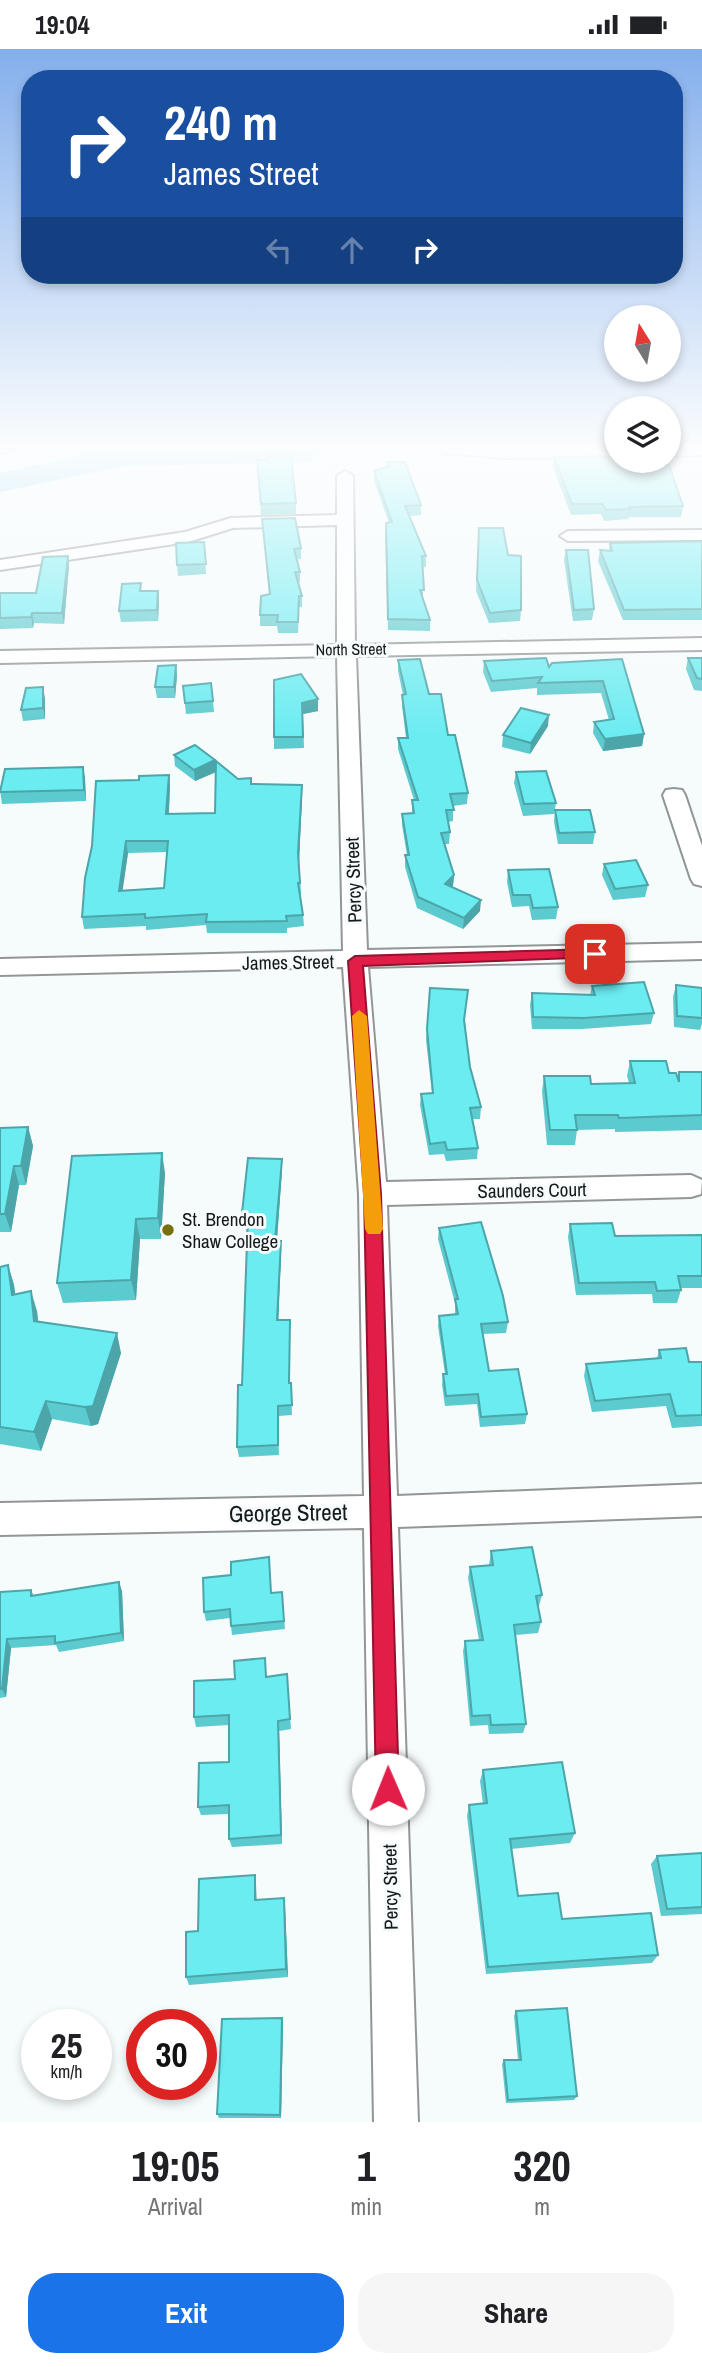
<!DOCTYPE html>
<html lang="en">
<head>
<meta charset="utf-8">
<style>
  body { margin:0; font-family:"Archivo Narrow",sans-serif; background:#f6f6f6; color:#202124; height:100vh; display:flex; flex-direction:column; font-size:26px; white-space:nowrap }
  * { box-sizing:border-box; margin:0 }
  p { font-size:23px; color:#757577 }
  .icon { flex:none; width:38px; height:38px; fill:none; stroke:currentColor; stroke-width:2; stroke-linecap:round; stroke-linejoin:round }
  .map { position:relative; height:2073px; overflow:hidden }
  .details { display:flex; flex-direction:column; background:#fff; flex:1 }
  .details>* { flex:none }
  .banner { position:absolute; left:21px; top:21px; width:662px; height:214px; border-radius:28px; box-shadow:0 4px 10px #0003; background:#1a4fa0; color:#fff; overflow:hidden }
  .needle { width:46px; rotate:349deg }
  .buttons { position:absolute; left:604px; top:256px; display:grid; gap:14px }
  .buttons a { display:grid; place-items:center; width:77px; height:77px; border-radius:50%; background:#fff; box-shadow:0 4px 10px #0003; font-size:35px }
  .speed { position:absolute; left:21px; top:1960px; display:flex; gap:14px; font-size:35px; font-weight:700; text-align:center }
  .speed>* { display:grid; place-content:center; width:91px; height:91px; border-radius:50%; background:#fff; box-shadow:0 4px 10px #0003; line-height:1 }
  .speed small { font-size:18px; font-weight:400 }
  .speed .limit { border:10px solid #d22; background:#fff; color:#111 }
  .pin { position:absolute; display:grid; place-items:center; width:60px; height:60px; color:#fff; margin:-30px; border-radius:14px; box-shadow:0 4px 10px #0006 }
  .me { position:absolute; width:77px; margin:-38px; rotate:359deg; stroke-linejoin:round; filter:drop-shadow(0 0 5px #0008) }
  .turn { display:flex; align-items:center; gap:24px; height:147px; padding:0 28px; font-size:32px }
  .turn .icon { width:91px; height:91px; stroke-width:2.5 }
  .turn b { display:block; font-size:49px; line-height:60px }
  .lanes { display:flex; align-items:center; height:66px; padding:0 28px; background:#0003; justify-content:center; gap:35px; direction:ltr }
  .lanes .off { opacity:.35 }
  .eta { display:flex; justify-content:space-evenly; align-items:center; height:119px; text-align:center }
  .eta b { font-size:42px; font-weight:800; line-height:49px }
  .primary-button { display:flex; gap:14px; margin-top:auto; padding:14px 28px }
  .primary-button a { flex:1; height:80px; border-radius:28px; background:#1a73e8; color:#fff; font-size:28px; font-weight:800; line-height:80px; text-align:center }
  .primary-button a+a { background:#f6f6f6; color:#202124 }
  .status { display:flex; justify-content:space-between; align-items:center; height:49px; padding:0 35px; background:#fff; direction:ltr }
  .status svg { height:19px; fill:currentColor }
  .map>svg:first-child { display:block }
</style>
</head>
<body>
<div class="status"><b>19:04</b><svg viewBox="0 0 49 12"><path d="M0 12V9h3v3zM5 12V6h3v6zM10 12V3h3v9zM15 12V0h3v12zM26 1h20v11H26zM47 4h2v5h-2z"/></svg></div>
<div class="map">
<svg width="702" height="2073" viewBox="0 0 702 2073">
  <rect width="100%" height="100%" fill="#f6fbfc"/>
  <path fill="#93dcf6" d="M103,396H440H326L310,413L124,417L0,443V424L74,408Z"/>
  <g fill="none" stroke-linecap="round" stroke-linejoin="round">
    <defs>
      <g id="minor">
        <path d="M449,396L505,399L616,398V408L505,409L444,404L441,401L444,398Z"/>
        <path d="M702,396V406L668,407V397Z"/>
        <path d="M345,422L353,427L355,596L702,589V601L356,607L367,901L702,894V910L368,918L386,1133L691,1126L702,1131L701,1145L691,1148L387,1156L397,1447L702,1435V1467L398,1478L418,2073H374L364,1479L0,1486V1454L364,1447L359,1145L343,918L0,926V910L343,902L337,607L0,614V602L337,596V476L233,479L188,493L0,521V511L185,483L231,469L337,466V427Z"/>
        <path d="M702,481V491L568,492L560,487L568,482Z"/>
        <path d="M674,740L682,741L685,746L702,797V837L694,835L691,830L663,746L666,741Z"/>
      </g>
    </defs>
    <use href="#minor" stroke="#929697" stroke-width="4"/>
    <path stroke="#b2b5b6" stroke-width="2.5" stroke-dasharray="1 3.5" stroke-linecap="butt" d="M332,417L335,405"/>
    <use href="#minor" fill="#fff" fill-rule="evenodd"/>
    <defs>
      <path id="rail" d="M0,403L32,396"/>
    </defs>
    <use href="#rail" stroke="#56595a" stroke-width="5"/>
    <use href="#rail" stroke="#f6fbfc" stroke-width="3.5" stroke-dasharray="10" stroke-linecap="butt"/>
  </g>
  <g fill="#5ccbcf" fill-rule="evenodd">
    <path d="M554,408L623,415L683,457L681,468H629L628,470L604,472L601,465L571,466L553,418Z"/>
    <path d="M388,413L421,456V466L410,467L426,507V518H423V552L430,571V582L388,581L385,484L389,474L374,432V422L388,417Z"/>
    <path d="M257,422L296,454V465L261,466Z"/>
    <path d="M262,470L301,499V510H297L300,523V533H298L302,547V558H299L298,584H278L277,577H260V566L269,545Z"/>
    <path d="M479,479L521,561L520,572L489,574L476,542Z"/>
    <path d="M702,492V571H623L598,512L600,501L609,502L610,494Z"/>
    <path d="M204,493L206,525L178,527L177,516Z"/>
    <path d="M566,501L594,560L592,571L573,572L564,511Z"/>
    <path d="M68,507L69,517L64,575L34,574L33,579L0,580V544H36Z"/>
    <path d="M142,542H158L159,553L158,572L121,573L119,562Z"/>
    <path d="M688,609H702V642L694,641L686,620Z"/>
    <path d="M622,610L644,685L642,697L603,702L593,684L594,673L609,671L601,644L537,646V639L491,643L483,623L484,612L549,618Z"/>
    <path d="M398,611L429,645L448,686L468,744L467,755L453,757V772L448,773L450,783L449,795H445L454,826L453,837L452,838L480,862L463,880L417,859L405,818V806H407L402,776V765L412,764V751H414L398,700V689H406L402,657L403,646L398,622Z"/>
    <path d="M176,616L177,627L175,649H157L155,638Z"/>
    <path d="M274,631L318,662L303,665L304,699L274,700Z"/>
    <path d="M183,637L213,652L214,663L186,665Z"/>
    <path d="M45,649V670L23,672L21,661Z"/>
    <path d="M548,677L530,705L502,698L503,686Z"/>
    <path d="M174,706L251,735L302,747L299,812L301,845H300L303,866L304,877L287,879V884H207L206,876L146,881V877L84,880L82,868L139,731L169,726L170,737L169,765L215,764L216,723L195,732L175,717ZM167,803L164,839L122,841L128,804Z"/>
    <path d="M83,718L85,730L86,752L2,755L0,741Z"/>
    <path d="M516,723L556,754L554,765L523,767L514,734Z"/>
    <path d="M555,761L595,783L593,795H558L554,773Z"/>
    <path d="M604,815L648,836L645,848L613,851L602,826Z"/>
    <path d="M508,821L558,858L556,870L532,871L529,857L512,858L507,833Z"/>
    <path d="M676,936L702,939V975L700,981L674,978L673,948Z"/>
    <path d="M592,937L654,964L651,975L582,980H532L530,956L532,944L590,946Z"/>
    <path d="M430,939L465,972L470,1018L481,1058L480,1070H472L478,1099L477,1110L446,1112L444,1105L429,1106L420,1056L421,1045L432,1044L426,991Z"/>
    <path d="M630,1012L669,1024L677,1029L679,1023H702V1081L615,1083V1080L577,1081L575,1096H547L542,1042L544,1027L591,1035L629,1034L627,1027Z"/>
    <path d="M28,1078L33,1097L26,1136H19L11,1183H0V1079Z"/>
    <path d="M282,1110V1121L277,1192L281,1203L278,1271H290V1334H291L292,1366L278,1367L279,1406L239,1408L237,1398L242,1336L248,1175H243L242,1164Z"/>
    <path d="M165,1124L161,1190H140L136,1251L63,1254L57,1234Z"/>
    <path d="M570,1175L615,1187L702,1186V1239H681V1241L677,1254H653L652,1245L576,1246L568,1188Z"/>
    <path d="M439,1179L508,1273L506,1284L482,1285L489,1322L527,1365L525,1375L480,1378L477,1355L445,1357L442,1336L443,1325H445L438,1277L439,1267L455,1265V1254L438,1190Z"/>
    <path d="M8,1216L14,1236L15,1245L37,1262L38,1272L121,1304L98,1375L91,1377L52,1370L41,1402L0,1395V1218Z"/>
    <path d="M659,1301L689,1313H702V1377L672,1379L666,1357L592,1363L584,1327L586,1315L657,1309Z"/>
    <path d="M491,1502L542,1546L539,1557H538L541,1573L538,1584L516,1586L526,1675L523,1684L489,1685L488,1676L470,1677L463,1602L465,1592L479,1591L468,1529L470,1518L489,1516Z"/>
    <path d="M31,1541L34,1547L122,1542L124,1592L59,1603L56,1596L11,1599L6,1648L0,1649V1543Z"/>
    <path d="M282,1543L285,1580L232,1586L230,1569L206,1572L204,1563L272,1544Z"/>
    <path d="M267,1628L288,1635L291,1680L279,1682L282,1795L232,1798L229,1790V1765L201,1766L198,1758L229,1713V1676L196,1678L194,1668Z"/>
    <path d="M483,1721L575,1784L570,1794L511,1800L518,1847L562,1870L658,1906L652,1914L486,1925L467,1767L469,1756L483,1755L480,1732Z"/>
    <path d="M702,1804V1865L661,1867L651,1815L657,1807Z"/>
    <path d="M256,1835V1851L285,1858L288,1928L189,1936L186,1928L198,1882Z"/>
    <path d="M516,1962L577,2047L574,2051L506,2054L502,2015L504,2011H518L514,1967Z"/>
    <path d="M282,1969L283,1974L281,2069H219L217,2065Z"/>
  </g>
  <g fill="#4ba5a9">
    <path d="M68,507L69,517L64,575L62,564Z"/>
    <path d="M158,542L159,553L158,572L157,561Z"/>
    <path d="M32,564L34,574L33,579L31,568Z"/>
    <path d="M176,616L177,627L175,649L174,638Z"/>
    <path d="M43,638L45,649V670L43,659Z"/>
    <path d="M318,650V662L303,665L302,654Z"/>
    <path d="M549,666L548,677L530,705L531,694Z"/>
    <path d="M644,685L642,697L603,702L605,690Z"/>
    <path d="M215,711L216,723L195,732L194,721Z"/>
    <path d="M83,718L85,730L86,752L84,741Z"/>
    <path d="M169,726L170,737L168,776L166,765Z"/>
    <path d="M302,736V747L299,815L298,804Z"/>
    <path d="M126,792L128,804L121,853L119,842Z"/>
    <path d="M454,826L453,837L444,846L445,835Z"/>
    <path d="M481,851L480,862L463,880L464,869Z"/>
    <path d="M28,1078L33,1097L26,1136L21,1117Z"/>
    <path d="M162,1104L165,1124L161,1190L158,1169Z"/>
    <path d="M282,1110V1121L276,1203L275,1192Z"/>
    <path d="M14,1117L19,1136L11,1183L5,1165Z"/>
    <path d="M136,1170L140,1190L136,1251L131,1231Z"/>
    <path d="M281,1192V1203L278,1282L277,1271Z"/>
    <path d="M8,1216L14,1236L18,1266L12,1246Z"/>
    <path d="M31,1242L37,1262L40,1291L34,1272Z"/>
    <path d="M117,1284L121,1304L98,1375L91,1377L85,1358Z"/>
    <path d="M46,1352L52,1370L41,1402L34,1383Z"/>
    <path d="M119,1533L122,1542L124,1592L121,1584Z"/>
    <path d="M7,1590L11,1599L6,1648L2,1640Z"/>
    <path d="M278,1672L279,1682L282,1795L281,1786Z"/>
    <path d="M255,1826L256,1835L257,1860L255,1851Z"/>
    <path d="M284,1849L285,1858L288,1928L286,1920Z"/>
    <path d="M282,1969L283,1974L281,2069L280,2066Z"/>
  </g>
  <g fill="#6becf1" stroke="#4ba5a9" stroke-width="2" fill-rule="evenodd">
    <path d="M291,406L296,454L261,455L257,411H268V407Z"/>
    <path d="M616,407V411H621L623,415L669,416L683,457L629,458L630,460L606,461L602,455H572L554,408Z"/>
    <path d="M388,413H405L421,456L405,457L426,507H422L424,541H420L430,571L388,570L386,474L392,473L374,422L389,417Z"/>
    <path d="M295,469L301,499L294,500L300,523H295L302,547H299L298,573H277L278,566H260L261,547L270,545L262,470Z"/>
    <path d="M479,479H503L508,506L521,507V561L490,564L477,531Z"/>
    <path d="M702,492V560L624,561L600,501L612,502L610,494Z"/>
    <path d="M204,493L206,515L177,516L176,494Z"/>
    <path d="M566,501H588L594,560L574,561Z"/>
    <path d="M68,507L62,564H32L31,568L0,569V544H36L43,508Z"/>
    <path d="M141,534L140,542H158L157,561L119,562L122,535Z"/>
    <path d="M546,609L549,618L552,614L622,610L644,685L605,690L594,673L614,670L603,632L538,634L542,628L492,632L484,612Z"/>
    <path d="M688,609H702V630L697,629Z"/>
    <path d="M420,610L429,645H441L448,686H455L468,744L450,745L454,761H446L450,783L441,784L454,826L445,835L481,851L464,869L418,848L405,806H409L402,765L414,764L412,751H418L398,689H408L402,646L406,645L398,611Z"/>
    <path d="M176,616L174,638H155L158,617Z"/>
    <path d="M301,625L318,650L302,654L303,688H274V631Z"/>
    <path d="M211,634L213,652L185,654L183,637Z"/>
    <path d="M43,638V659L21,661L26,639Z"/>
    <path d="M521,659L549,666L531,694L503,686Z"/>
    <path d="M195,696L215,711L194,721L174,706Z"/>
    <path d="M216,712L238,730L251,729V735L302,736L298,804L300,834H298L303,866L286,867L287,872L206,873L207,865L145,869V865L82,868L85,829L92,797L96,732L139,731V727L169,726L166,765L215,764ZM126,792H168L164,839L119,842Z"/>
    <path d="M83,718L84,741L0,743L5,720Z"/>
    <path d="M546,722L556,754L524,755L516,723Z"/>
    <path d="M555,761H590L595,783L559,784Z"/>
    <path d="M636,811L648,836L615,840L604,815Z"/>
    <path d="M549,820L558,858L533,859L530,846H513L508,821Z"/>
    <path d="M644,933L654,964L584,969L533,968L532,944L595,946L592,937Z"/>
    <path d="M676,936L702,939V969L677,967Z"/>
    <path d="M430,939L468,941L464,971L470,1018L481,1058L470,1059L478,1099L447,1101L445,1093L430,1095L421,1045L433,1044L427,980Z"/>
    <path d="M630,1012H666L669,1024H676L679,1033V1023H702V1066L619,1069L618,1066H575L577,1081H550L544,1027H590L591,1035L635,1034Z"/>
    <path d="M28,1078L21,1117H14L5,1165H0V1079Z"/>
    <path d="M162,1104L158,1169L136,1170L131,1231L57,1234L72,1107Z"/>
    <path d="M248,1109L282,1110L275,1192H281L277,1271H290L289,1334H291L292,1356L278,1357V1396L237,1398L238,1336H242L248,1164H242Z"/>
    <path d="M481,1173L503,1247L508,1273L481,1275L489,1322L518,1320L527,1365L481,1368L478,1345L446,1347L443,1325H447L439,1267L458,1265L455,1250H458L439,1179Z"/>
    <path d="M612,1174L615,1187L702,1186V1227H678L681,1241L657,1242L655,1233L579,1234L570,1175Z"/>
    <path d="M8,1216L12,1246L31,1242L34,1272L117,1284L93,1357L85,1358L46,1352L34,1383L0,1378V1218Z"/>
    <path d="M686,1299L689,1313H702V1366L676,1367L670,1345L595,1352L586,1315L661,1309L659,1301Z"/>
    <path d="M532,1498L542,1546L536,1547L541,1573L514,1576L526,1675L491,1676L490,1666L472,1667L465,1592L483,1591L470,1518L493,1516L491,1502Z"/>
    <path d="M269,1508L271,1544L282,1543L284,1572L231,1577L230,1560L204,1563L203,1529L231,1526V1513Z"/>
    <path d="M119,1533L121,1584L55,1594V1587L7,1590L2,1640H0V1543L31,1541V1547Z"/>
    <path d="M265,1609L266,1628L287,1625L290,1670L278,1672L281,1786L229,1790V1756L198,1758L199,1714L229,1713V1666L194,1668V1632L235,1630L234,1612Z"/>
    <path d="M562,1713L575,1784L510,1790L518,1847L558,1844L562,1870L651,1864L658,1906L488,1918L469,1756L487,1754L483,1721Z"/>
    <path d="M702,1804V1858L667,1860L657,1807Z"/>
    <path d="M255,1826V1851L284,1849L286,1920L186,1928V1883L198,1882L199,1830Z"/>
    <path d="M567,1959L577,2047L508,2051L504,2011H521L516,1962Z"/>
    <path d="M282,1969L280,2066L217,2065L222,1970Z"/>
  </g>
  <linearGradient id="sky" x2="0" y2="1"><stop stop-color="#84afec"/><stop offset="0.58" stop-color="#fbfdfe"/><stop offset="1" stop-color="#fbfdfe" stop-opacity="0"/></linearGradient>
  <rect width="702" height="686" fill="url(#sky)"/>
  <path fill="#e11d48" stroke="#92132f" stroke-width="2" d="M595,900L600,901L602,905L600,908L363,917L381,1145L399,1740L396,1748L388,1752L379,1748L376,1740L364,1145L348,912L355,907Z"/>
  <path fill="#f59e0b" d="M359,961L367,967L383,1180L380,1185H368L365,1180L352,967Z"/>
  <circle fill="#786f0f" stroke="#f6fbfc" stroke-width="2.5" cx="168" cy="1181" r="7"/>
  <g text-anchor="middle" stroke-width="6" stroke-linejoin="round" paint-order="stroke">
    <g font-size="16" fill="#171819" stroke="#f6fbfc">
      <text transform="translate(351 600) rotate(-1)" y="6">North Street</text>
    </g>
    <g font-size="19" fill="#171819" stroke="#f6fbfc">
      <text transform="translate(353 831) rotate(-92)" y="7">Percy Street</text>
      <text transform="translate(288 913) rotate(-1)" y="7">James Street</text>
      <text transform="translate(532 1141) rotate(-1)" y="7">Saunders Court</text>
      <text transform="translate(390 1838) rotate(-91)" y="7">Percy Street</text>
    </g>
    <g font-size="19" fill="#171819" stroke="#f6fbfc" text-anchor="start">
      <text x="182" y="1177">St. Brendon<tspan x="182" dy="22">Shaw College</tspan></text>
    </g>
    <g font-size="23" fill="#171819" stroke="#f6fbfc">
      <text transform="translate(288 1464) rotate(-1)" y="8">George Street</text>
    </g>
  </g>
</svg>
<div class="buttons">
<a><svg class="needle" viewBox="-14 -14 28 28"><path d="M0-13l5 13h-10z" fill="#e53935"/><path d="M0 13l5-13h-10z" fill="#757577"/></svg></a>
<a><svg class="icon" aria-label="layers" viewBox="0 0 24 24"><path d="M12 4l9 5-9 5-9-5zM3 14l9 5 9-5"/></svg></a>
</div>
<div class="speed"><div>25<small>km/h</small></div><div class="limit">30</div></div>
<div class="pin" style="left:595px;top:905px;background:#d93025"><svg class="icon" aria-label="arrive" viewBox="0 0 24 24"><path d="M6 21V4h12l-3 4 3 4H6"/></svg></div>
<svg class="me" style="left:388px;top:1740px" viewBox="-20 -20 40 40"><circle r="19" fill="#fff"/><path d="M0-13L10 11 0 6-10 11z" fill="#e11d48"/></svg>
<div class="banner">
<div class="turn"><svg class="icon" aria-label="right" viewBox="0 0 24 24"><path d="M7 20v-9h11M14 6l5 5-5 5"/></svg><div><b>240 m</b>James Street</div></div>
<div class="lanes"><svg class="icon off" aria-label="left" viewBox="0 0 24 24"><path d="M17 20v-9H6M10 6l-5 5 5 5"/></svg><svg class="icon off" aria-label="ahead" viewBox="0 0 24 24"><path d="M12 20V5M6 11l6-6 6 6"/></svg><svg class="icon" aria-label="right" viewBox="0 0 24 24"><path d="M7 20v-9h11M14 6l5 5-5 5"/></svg></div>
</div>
</div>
<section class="details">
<div class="eta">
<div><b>19:05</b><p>Arrival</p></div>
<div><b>1</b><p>min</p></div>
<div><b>320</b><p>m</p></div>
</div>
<div class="primary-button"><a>Exit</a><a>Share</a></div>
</section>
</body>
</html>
